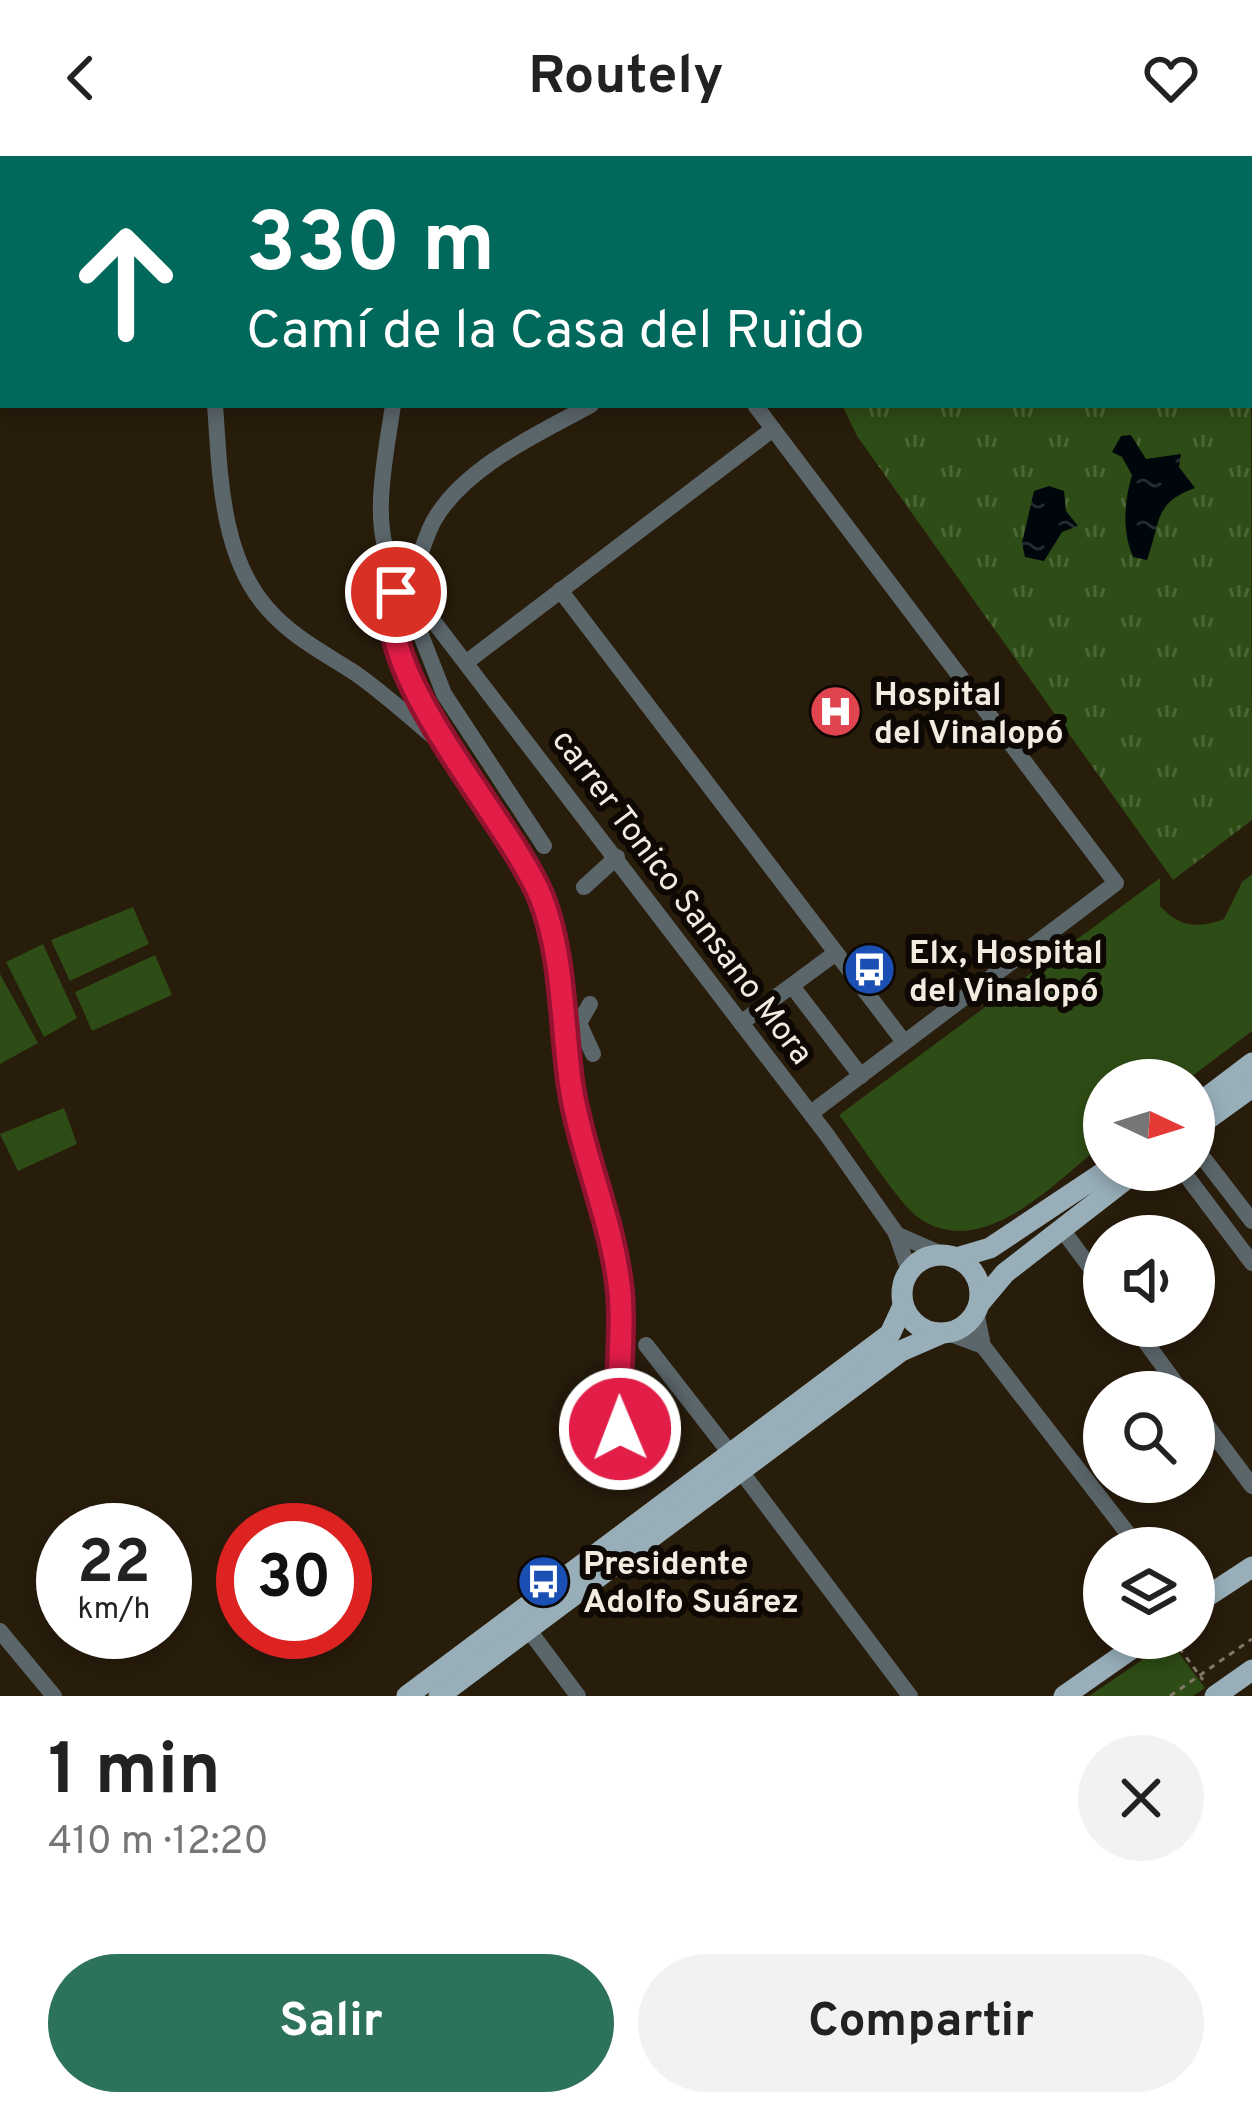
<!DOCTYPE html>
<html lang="es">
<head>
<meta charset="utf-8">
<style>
  body { margin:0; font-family:Overpass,sans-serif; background:#f2f2f2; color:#222; height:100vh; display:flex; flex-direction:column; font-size:45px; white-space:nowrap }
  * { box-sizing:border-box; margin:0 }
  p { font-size:39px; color:#767676 }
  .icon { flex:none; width:66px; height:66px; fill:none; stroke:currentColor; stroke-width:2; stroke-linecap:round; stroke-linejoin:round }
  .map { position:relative; height:1540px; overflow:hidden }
  .panel { display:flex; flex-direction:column; background:#fff; flex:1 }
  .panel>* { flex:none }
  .hud { position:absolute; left:0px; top:0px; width:1254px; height:252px; box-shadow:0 6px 18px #0003; background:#00695c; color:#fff; overflow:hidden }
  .needle { width:78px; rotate:94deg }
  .buttons { position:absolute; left:1083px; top:903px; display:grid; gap:24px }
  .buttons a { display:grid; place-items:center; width:132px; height:132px; border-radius:50%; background:#fff; box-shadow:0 6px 18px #0003; font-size:60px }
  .speed { position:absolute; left:36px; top:1347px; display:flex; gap:24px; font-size:60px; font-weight:700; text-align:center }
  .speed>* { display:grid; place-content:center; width:156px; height:156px; border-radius:50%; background:#fff; box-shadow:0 6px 18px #0003; line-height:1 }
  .speed small { font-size:30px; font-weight:400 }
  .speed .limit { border:18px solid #d22; background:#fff; color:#111 }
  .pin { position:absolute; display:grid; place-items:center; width:102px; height:102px; color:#fff; margin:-51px; border:6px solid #fff; border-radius:50%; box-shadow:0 3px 12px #0007 }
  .me { position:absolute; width:132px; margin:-66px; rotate:359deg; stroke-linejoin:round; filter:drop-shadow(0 0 9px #0008) }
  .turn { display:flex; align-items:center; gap:42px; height:252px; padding:0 48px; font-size:54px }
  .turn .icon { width:156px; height:156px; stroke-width:2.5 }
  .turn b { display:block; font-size:84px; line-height:102px }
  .round { display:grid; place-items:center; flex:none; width:126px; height:126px; border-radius:63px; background:#f2f2f2 }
  .overview { display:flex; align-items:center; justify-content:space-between; height:204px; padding:0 48px }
  h1 { font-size:72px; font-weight:700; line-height:90px }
  .primary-button { display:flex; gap:24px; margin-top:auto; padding:24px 48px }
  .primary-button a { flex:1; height:138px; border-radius:72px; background:#2c725d; color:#fff; font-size:48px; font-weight:700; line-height:138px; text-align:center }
  .primary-button a+a { background:#f2f2f2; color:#222 }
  header { display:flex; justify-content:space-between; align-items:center; height:156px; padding:0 48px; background:#fff; font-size:54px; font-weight:700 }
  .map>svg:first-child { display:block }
</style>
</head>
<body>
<header><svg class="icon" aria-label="back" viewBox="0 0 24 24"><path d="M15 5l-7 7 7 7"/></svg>Routely<svg class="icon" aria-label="heart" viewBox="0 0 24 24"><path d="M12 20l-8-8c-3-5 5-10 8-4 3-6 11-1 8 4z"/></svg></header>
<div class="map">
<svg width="1252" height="1540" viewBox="0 0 1252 1540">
  <defs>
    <pattern id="grass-tufts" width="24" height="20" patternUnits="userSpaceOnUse" patternTransform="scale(3)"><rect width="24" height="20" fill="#2e4c15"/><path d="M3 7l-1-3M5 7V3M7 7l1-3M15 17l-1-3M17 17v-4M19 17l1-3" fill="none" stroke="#4d6637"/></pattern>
    <pattern id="water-ripples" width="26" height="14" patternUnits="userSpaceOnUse" patternTransform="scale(3)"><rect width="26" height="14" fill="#00070c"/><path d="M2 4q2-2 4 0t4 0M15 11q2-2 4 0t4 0" fill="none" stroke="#262b2f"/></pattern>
  </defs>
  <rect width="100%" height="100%" fill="#281c0b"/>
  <path fill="url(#grass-tufts)" d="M1251,200L1252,664L1173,724L857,280L842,249H1251Z"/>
  <g fill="#2e4c15">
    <path d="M1252,718V875L1187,924H1104V988C1056,1024 984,1107 919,1062C898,1047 857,982 839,959L1160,722V750C1179,771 1198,773 1224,763L1242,726Z"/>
    <path d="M133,751L149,788L70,825L51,784Z"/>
    <path d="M43,788L77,862L44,881L6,806Z"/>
    <path d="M155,799L172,839L92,875L75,836Z"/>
    <path d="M0,818L38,887L0,908Z"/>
    <path d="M64,952L77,988L18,1015L0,978Z"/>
    <path d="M1170,1485L1205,1532L1193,1540H1089Z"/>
  </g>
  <g fill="url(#water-ripples)">
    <path d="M1131,279L1146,303L1181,298L1179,311L1195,332C1153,347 1161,366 1147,404L1133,401C1122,374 1124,347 1132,319L1122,301L1112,296L1121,280Z"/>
    <path d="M1049,330L1064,335L1066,355L1078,370L1062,376L1044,405L1025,401L1022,387L1034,335Z"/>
  </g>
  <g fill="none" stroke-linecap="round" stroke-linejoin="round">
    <g stroke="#827869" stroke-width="3" stroke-dasharray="6 6" stroke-linecap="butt">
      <path d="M1172,1482L1203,1524"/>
      <path d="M1170,1540L1252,1483"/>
    </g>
    <g stroke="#5b666b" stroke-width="16">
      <path d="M197,0V3"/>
      <path d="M360,0V3"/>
      <path d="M1066,3L1072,0"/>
      <path d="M215,249C220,315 220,399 267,452C292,481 324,497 355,517C385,538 413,564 441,587"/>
      <path d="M393,249C386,300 367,376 398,420"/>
      <path d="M773,273L1116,727L811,957"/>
      <path d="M414,414L396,426L390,476L413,526L447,592L484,639L542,743L572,936L620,1134L617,1231L629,1321"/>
      <path d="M414,414C422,398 426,376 436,361C468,309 540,277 591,249"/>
      <path d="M414,414L427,430L418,445"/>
      <path d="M560,434L904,886"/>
      <path d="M418,445L827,979L896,1077L909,1115"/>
      <path d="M408,446L444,538L544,690"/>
      <path d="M468,505L773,273L755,249"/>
      <path d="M584,731L617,701"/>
      <path d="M792,830L861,920"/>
      <path d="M590,848L579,867L593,898"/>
      <path d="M741,867L833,799"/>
      <path d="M1194,990L1252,1065"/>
      <path d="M1182,1014L1252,1107"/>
      <path d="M1061,1072L1104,1130"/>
      <path d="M896,1078L944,1099"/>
      <path d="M976,1155L983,1190L1139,1392"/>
      <path d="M1134,1170L1182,1236"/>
      <path d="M948,1177L983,1190"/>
      <path d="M646,1189L730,1297"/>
      <path d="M1194,1252L1252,1330"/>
      <path d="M740,1314L910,1540"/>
      <path d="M528,1473L578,1540"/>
      <path d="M0,1475L54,1540"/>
    </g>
    <g stroke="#98afb9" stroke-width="21">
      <path d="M1194,951L1252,907"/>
      <path d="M1194,973L1252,931"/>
      <circle cx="941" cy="1138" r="39"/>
      <path d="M956,1102L990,1092L1107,1014"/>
      <path d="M979,1148L1005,1117L1138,1014"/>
      <path d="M1194,1449L1252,1411"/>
      <path d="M407,1540L890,1178L903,1150"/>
      <path d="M439,1540L901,1195L940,1178"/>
      <path d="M1064,1540L1147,1482"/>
      <path d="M1215,1540L1252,1514"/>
    </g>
  </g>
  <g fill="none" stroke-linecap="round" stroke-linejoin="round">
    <defs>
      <path id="route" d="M396,436C368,512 510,665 541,741C564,799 562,870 571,931C582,1000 613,1065 620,1136C624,1182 616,1227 620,1273"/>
    </defs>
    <use href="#route" stroke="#92132f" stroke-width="30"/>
    <use href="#route" stroke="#e11d48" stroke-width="21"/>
  </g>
  <defs>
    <symbol id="hospital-disc" viewBox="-11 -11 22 22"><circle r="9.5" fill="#e0444e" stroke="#0d0803"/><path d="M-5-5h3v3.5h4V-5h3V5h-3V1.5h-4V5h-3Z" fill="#fff"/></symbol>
    <symbol id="bus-disc" viewBox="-11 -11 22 22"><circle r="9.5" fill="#1a4fb4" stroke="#0d0803"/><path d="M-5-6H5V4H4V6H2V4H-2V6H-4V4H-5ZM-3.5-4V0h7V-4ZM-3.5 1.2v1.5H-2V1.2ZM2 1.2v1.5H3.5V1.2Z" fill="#fff"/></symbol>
  </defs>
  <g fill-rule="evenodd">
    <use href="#hospital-disc" x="806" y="526" width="59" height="59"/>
    <use href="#bus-disc" x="840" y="784" width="59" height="59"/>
    <use href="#bus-disc" x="514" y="1396" width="59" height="59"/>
  </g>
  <g text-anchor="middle" stroke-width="12" stroke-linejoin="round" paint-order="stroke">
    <g font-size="33" font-weight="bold" fill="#f3ebe0" stroke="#0d0803" text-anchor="start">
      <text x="874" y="549">Hospital<tspan x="874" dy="38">del Vinalopó</tspan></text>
      <text x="909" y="807">Elx, Hospital<tspan x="909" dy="38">del Vinalopó</tspan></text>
      <text x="583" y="1418">Presidente<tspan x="583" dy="38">Adolfo Suárez</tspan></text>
    </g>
    <g font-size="33" fill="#f3ebe0" stroke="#0d0803">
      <text transform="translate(684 740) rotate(53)" y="12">carrer Tonico Sansano Mora</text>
    </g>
  </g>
</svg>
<div class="buttons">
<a><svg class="needle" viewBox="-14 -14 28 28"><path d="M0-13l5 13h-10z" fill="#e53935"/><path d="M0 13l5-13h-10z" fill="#767676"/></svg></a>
<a><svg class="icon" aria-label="sound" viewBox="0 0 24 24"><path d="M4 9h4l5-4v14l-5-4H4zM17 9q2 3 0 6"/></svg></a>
<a><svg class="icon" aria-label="search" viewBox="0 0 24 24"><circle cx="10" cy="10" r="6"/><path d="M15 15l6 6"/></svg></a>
<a><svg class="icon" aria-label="layers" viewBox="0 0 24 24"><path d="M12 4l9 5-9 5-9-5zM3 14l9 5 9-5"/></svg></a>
</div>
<div class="speed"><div>22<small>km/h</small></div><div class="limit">30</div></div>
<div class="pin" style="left:396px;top:436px;background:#d93025"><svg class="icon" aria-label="arrive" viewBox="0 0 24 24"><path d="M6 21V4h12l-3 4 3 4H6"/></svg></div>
<svg class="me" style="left:620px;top:1273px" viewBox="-20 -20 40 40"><circle r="17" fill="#e11d48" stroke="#fff" stroke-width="3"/><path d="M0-11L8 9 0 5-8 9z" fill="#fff"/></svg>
<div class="hud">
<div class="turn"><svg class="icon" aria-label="ahead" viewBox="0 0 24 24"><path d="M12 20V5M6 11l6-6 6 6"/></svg><div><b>330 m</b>Camí de la Casa del Ruïdo</div></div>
</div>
</div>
<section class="panel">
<div class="overview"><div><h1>1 min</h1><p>410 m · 12:20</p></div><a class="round"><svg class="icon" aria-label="close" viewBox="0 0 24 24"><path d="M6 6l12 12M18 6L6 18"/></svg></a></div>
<div class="primary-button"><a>Salir</a><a>Compartir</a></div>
</section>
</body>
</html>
